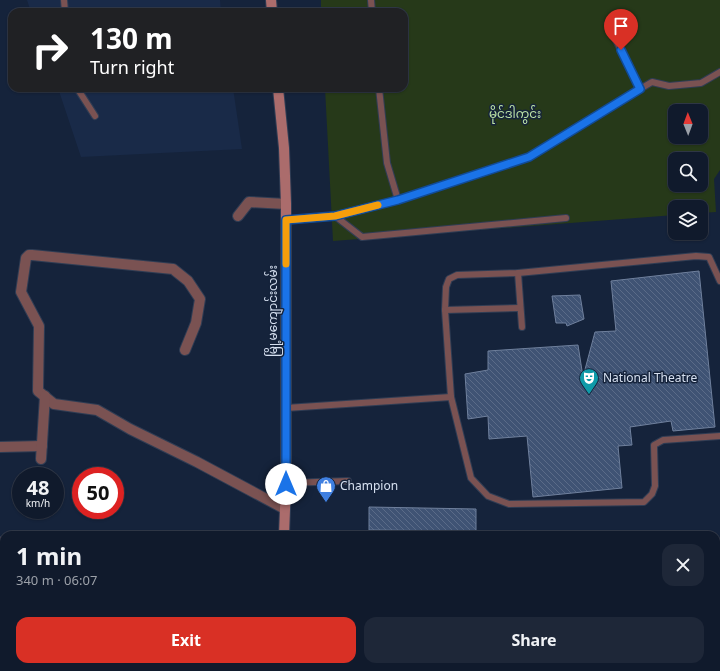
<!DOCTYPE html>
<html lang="en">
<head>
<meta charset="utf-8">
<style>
  body { margin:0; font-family:"Noto Sans","Noto Sans Myanmar",sans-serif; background:#1e2738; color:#f1f3f6; height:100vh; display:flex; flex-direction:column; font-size:15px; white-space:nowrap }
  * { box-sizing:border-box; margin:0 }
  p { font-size:13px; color:#9ca1a9 }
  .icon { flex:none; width:22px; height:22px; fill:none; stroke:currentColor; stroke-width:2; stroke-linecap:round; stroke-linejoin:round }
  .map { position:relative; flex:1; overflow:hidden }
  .details { position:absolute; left:0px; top:531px; width:720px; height:140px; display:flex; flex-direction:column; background:#101a2c; border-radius:12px 12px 0 0; box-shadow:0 1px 3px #0004,0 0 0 1px #303848 }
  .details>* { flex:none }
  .guide { position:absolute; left:8px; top:8px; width:400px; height:84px; border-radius:12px; box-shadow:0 1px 3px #0004,0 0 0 1px #303848; background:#202124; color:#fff; overflow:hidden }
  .needle { width:26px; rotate:359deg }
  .buttons { position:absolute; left:668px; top:104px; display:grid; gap:8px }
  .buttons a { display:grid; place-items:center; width:40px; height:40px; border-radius:8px; background:#101a2c; box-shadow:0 1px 3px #0004,0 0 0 1px #303848; font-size:20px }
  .speed { position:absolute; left:12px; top:467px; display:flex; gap:8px; font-size:20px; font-weight:700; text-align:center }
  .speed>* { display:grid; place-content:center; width:52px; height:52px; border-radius:50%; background:#101a2c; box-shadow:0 1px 3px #0004,0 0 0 1px #303848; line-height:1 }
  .speed small { font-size:10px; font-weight:400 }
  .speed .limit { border:6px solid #d22; background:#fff; color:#111 }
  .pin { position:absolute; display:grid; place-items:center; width:34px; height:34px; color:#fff; margin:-41px -17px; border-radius:50% 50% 50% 0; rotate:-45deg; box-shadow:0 0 4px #0007 }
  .pin .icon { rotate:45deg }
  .me { position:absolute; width:44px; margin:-22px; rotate:0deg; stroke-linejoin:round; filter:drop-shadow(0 0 3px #0008) }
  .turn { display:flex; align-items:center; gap:14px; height:84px; padding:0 16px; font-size:18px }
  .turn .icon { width:52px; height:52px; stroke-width:2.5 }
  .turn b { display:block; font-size:28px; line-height:34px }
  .round { display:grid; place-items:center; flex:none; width:42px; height:42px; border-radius:12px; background:#1e2738 }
  .headline { display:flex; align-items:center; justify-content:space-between; height:68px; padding:0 16px }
  h1 { font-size:24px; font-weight:700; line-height:30px }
  .cta { display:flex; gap:8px; margin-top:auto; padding:8px 16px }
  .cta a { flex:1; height:46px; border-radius:12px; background:#d93025; color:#fff; font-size:16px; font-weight:700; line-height:46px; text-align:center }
  .cta a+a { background:#1e2738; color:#f1f3f6 }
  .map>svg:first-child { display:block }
</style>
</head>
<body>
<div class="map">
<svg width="720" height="671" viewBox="0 0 720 671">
  <defs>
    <pattern id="building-back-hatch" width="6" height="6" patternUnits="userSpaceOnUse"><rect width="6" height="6" fill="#3f5374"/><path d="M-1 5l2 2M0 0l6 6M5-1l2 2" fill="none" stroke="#5a6b88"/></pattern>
  </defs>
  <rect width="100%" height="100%" fill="#15233b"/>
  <g fill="#192a48">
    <path d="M27,0H220L221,12H31Z"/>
    <path d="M58,88H233L242,149L81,157Z"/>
  </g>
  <g fill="#263919" fill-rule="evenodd">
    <path d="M321,0H720V170L714,179L716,212L701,213V207H675V215L333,241L325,88H404V12H321ZM675,111H701V137H675ZM675,159H701V185H675Z"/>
    <rect x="716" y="592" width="4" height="67"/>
  </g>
  <g fill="url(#building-back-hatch)" stroke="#6f809d">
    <path d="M699,271L715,427L673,431L671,421L630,427L632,445L618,446L622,488L533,497L527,436L489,439L488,416L468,419L465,374L488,370V351L578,345L583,377L595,332L616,331L611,281Z"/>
    <path d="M580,295L584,319L567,326L566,323H556L552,296Z"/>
    <path d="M369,507L476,509V531L369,530Z"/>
  </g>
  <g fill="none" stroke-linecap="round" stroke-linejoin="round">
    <defs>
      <g id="service">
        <path d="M64,0L65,12"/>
        <path d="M371,0L372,12"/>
        <path d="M608,24L640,89L652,82L669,86L701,83L720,72"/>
        <path d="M77,88L95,116"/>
        <path d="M379,88L387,163L398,200"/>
        <path d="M335,216L362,237L566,218"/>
        <path d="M286,220L335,216L398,200L529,157L640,89"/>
        <path d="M518,273L522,327"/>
        <path d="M720,281L709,257L696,256L518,273L457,275L449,279L446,287L445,310L451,397L471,478L488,496L509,504L644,502L652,494L655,486L654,445L663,440L720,436"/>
        <path d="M445,310L520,308"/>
        <path d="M286,408L451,397"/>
        <path d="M286,483L348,481"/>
      </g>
      <g id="minor">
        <path d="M238,216L249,202L286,204"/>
        <path d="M185,350L196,323L200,299L188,281L173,269L32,255H29L26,258L21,292L39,326L38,391L54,404L97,410L130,429L197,462L285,509"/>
        <path d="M0,447L42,446"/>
        <path d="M41,459L45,396"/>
        <path d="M0,542H4"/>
        <path d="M0,666H4"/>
        <path d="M34,667V671"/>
        <path d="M508,667V671"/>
        <path d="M647,667L648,671"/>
        <path d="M320,671V667"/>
        <path d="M396,671V667"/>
      </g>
      <g id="secondary">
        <path d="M271,0L272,12"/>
        <path d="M278,88L284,148L286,204V483L284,535"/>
        <path d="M282,671V667"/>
      </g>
    </defs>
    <use href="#service" stroke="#303d54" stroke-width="8"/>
    <use href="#minor" stroke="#303d54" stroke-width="12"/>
    <use href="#secondary" stroke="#303d54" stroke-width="12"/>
    <use href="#service" stroke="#7a5252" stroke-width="6"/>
    <use href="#minor" stroke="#7a5252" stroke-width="10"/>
    <use href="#secondary" stroke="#ab6c6c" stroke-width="10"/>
  </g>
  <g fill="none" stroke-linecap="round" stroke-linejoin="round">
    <defs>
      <path id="route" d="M286,484V220L335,216L398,200L529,157L640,89L621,50"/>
    </defs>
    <use href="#route" stroke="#114b97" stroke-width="10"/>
    <use href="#route" stroke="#1a73e8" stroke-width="7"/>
    <path stroke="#f59e0b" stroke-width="7" d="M286,264V220L335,216L378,205"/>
  </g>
  <defs>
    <symbol id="theatre-pin" viewBox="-11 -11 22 30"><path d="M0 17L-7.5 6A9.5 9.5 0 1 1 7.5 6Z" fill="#0f9aa8" stroke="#15233b"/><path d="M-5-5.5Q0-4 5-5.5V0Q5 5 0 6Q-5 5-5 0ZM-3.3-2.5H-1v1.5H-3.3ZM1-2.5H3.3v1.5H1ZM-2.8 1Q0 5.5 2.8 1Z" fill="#fff"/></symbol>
    <symbol id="shop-pin" viewBox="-11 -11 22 30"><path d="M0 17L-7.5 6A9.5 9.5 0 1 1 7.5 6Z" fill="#3f7fe0" stroke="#15233b"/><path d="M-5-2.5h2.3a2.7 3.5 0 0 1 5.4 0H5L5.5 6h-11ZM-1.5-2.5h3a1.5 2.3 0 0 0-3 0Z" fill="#fff"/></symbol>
  </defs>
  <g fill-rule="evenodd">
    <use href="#theatre-pin" x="578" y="367" width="22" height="30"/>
    <use href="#shop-pin" x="315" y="475" width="22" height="30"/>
  </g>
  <g text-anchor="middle" stroke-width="3" stroke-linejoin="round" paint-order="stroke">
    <g font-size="12" fill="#bce2a5" stroke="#15233b">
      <text x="515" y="118">မိုင်ဒါကွင်း</text>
    </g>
    <g font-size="12" fill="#d6e0f0" stroke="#15233b">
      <text transform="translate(273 311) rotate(-90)" y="4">မြို့မကျောင်းလမ်း</text>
    </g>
    <g font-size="12" fill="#d6e0f0" stroke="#15233b" text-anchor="start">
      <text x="603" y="382">National Theatre</text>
      <text x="340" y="490">Champion</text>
    </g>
  </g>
</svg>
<div class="buttons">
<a><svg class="needle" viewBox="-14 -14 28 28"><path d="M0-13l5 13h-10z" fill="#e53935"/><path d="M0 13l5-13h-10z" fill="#9ca1a9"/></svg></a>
<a><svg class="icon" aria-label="search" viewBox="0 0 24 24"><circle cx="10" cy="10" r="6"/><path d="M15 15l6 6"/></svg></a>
<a><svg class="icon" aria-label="layers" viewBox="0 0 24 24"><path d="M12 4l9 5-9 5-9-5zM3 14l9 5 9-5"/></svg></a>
</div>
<div class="speed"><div>48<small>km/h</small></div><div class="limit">50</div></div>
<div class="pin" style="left:621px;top:50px;background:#d93025"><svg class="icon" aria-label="arrive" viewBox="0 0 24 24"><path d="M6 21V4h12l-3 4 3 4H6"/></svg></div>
<svg class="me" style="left:286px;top:484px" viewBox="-20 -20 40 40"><circle r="19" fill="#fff"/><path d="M0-13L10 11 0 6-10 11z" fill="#1a73e8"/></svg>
<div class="guide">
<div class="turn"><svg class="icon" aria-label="right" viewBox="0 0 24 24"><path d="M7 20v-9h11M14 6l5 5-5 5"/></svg><div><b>130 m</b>Turn right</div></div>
</div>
<section class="details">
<div class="headline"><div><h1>1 min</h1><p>340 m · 06:07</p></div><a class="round"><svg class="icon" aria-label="close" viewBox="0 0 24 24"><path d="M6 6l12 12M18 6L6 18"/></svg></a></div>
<div class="cta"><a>Exit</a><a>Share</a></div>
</section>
</div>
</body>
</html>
